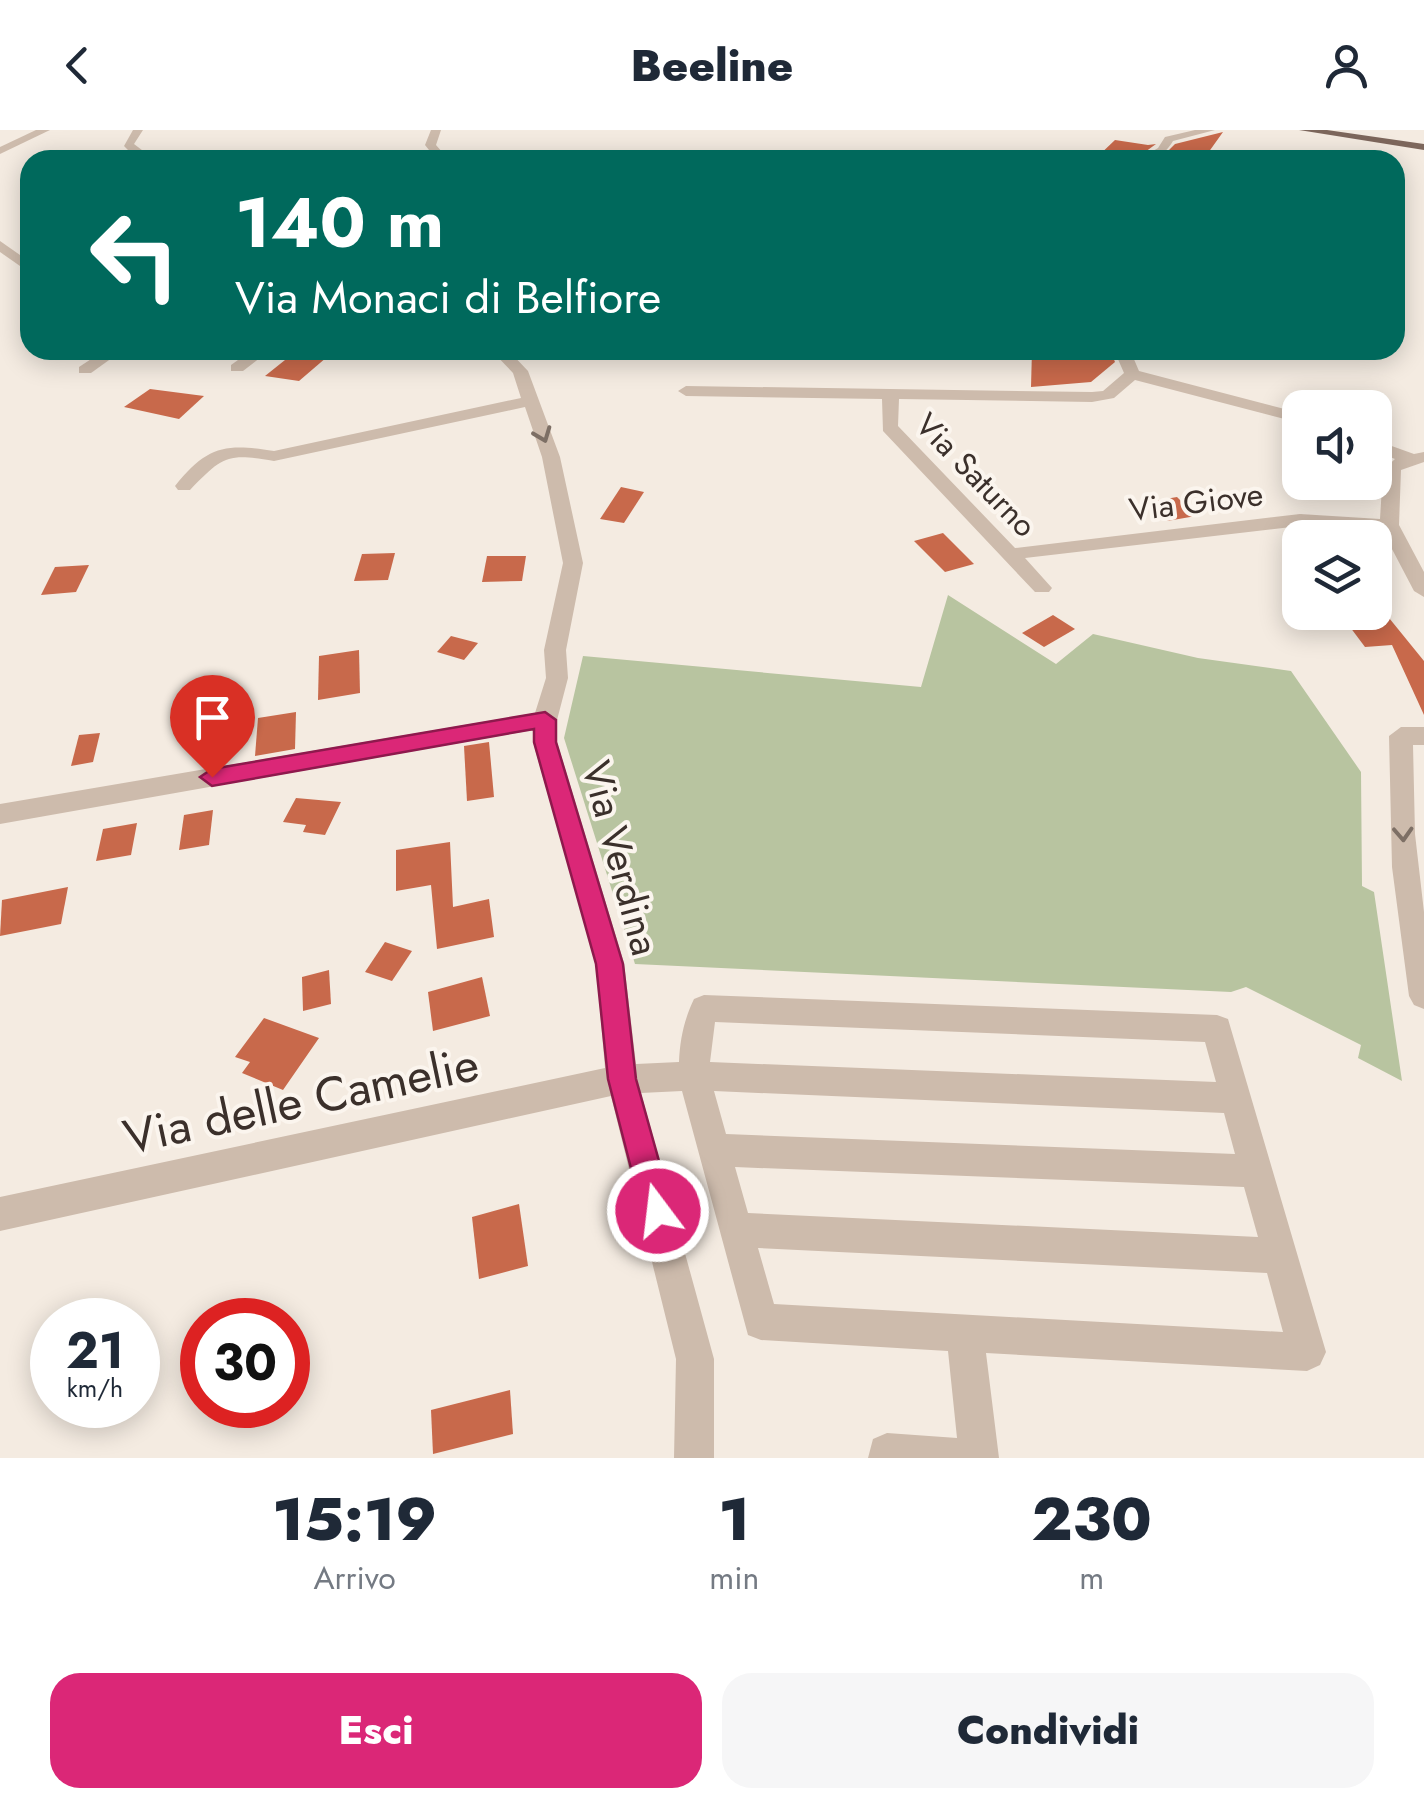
<!DOCTYPE html>
<html lang="it">
<head>
<meta charset="utf-8">
<style>
  body { margin:0; font-family:Jost,sans-serif; background:#f6f6f7; color:#1f2937; height:100vh; display:flex; flex-direction:column; font-size:38px; white-space:nowrap }
  * { box-sizing:border-box; margin:0 }
  p { font-size:32px; color:#747a83 }
  .icon { flex:none; width:55px; height:55px; fill:none; stroke:currentColor; stroke-width:2; stroke-linecap:round; stroke-linejoin:round }
  .map { position:relative; height:1328px; overflow:hidden }
  .side { display:flex; flex-direction:column; background:#fff; flex:1 }
  .side>* { flex:none }
  .guide { position:absolute; left:20px; top:20px; width:1385px; height:210px; border-radius:30px; box-shadow:0 5px 25px #0003; background:#00695c; color:#fff; overflow:hidden }
  .fabs { position:absolute; left:1282px; top:260px; display:grid; gap:20px }
  .fabs a { display:grid; place-items:center; width:110px; height:110px; border-radius:20px; background:#fff; box-shadow:0 5px 25px #0003; font-size:50px }
  .speed { position:absolute; left:30px; top:1168px; display:flex; gap:20px; font-size:50px; font-weight:700; text-align:center }
  .speed>* { display:grid; place-content:center; width:130px; height:130px; border-radius:50%; background:#fff; box-shadow:0 5px 25px #0003; line-height:1 }
  .speed small { font-size:25px; font-weight:400 }
  .speed .limit { border:15px solid #d22; background:#fff; color:#111 }
  .pin { position:absolute; display:grid; place-items:center; width:85px; height:85px; color:#fff; margin:-102px -42px; border-radius:50% 50% 50% 0; rotate:-45deg; box-shadow:0 0 10px #0007 }
  .pin .icon { rotate:45deg }
  .me { position:absolute; width:110px; margin:-55px; rotate:345deg; stroke-linejoin:round; filter:drop-shadow(0 0 8px #0008) }
  .turn { display:flex; align-items:center; gap:35px; height:210px; padding:0 50px; font-size:45px }
  .turn .icon { width:130px; height:130px; stroke-width:2.5 }
  .turn b { display:block; font-size:70px; line-height:85px }
  .eta { display:flex; justify-content:space-evenly; align-items:center; height:170px; text-align:center }
  .eta b { font-size:60px; font-weight:800; line-height:70px }
  .action { display:flex; gap:20px; margin-top:auto; padding:20px 50px }
  .action a { flex:1; height:115px; border-radius:30px; background:#db2777; color:#fff; font-size:40px; font-weight:800; line-height:115px; text-align:center }
  .action a+a { background:#f6f6f7; color:#1f2937 }
  header { display:flex; justify-content:space-between; align-items:center; height:130px; padding:0 50px; background:#fff; font-size:45px; font-weight:800 }
  .map>svg:first-child { display:block }
</style>
</head>
<body>
<header><svg class="icon" aria-label="back" viewBox="0 0 24 24"><path d="M15 5l-7 7 7 7"/></svg>Beeline<svg class="icon" aria-label="person" viewBox="0 0 24 24"><circle cx="12" cy="8" r="4"/><path d="M4 21q1-7 8-7t8 7"/></svg></header>
<div class="map">
<svg width="1424" height="1328" viewBox="0 0 1424 1328">
  <rect width="100%" height="100%" fill="#f4ebe1"/>
  <path fill="#b8c4a0" d="M948,465L1056,534L1093,504L1198,528L1291,541L1361,642L1362,756L1374,762L1402,951L1358,928L1361,915L1246,857L1231,862L635,834L564,608L583,526L921,557Z"/>
  <g fill="#c8694b">
    <path d="M1223,2L1203,30L1174,27L1159,30L1175,14Z"/>
    <path d="M1115,10L1148,15L1156,14L1134,30H1094Z"/>
    <path d="M1032,220H1110L1115,232L1091,252L1031,257Z"/>
    <path d="M295,222L327,227L299,251L265,246Z"/>
    <path d="M150,259L204,266L179,289L124,277Z"/>
    <path d="M621,357L644,362L624,393L600,389Z"/>
    <path d="M1177,367L1196,386L1167,391L1148,372Z"/>
    <path d="M943,403L974,434L945,442L914,411Z"/>
    <path d="M395,423L388,450L354,451L362,424Z"/>
    <path d="M487,426H526L522,451L482,452Z"/>
    <path d="M89,435L76,462L41,465L55,437Z"/>
    <path d="M1385,483L1424,531V585L1392,515L1365,517L1350,497L1383,495L1379,486Z"/>
    <path d="M1053,485L1075,499L1044,517L1022,503Z"/>
    <path d="M451,506L478,513L464,530L437,522Z"/>
    <path d="M359,520L360,563L318,570L319,526Z"/>
    <path d="M296,582L295,619L255,626L258,588Z"/>
    <path d="M100,603L93,632L71,636L79,605Z"/>
    <path d="M489,612L494,667L467,671L464,616Z"/>
    <path d="M296,668L341,672L325,705L303,702L306,695L283,692Z"/>
    <path d="M213,680L209,715L179,720L184,685Z"/>
    <path d="M137,693L131,725L96,731L103,699Z"/>
    <path d="M450,712L453,777L489,769L494,807L437,819L431,755L396,761V720Z"/>
    <path d="M68,757L61,794L0,806L2,770Z"/>
    <path d="M385,812L412,821L392,851L365,842Z"/>
    <path d="M329,840L331,874L303,881L302,847Z"/>
    <path d="M482,847L490,886L433,901L428,862Z"/>
    <path d="M264,888L319,908L283,960L242,943L250,932L235,927Z"/>
    <path d="M519,1074L528,1136L479,1149L472,1087Z"/>
    <path d="M510,1260L513,1304L433,1324L431,1280Z"/>
  </g>
  <g fill="none" stroke-linecap="round" stroke-linejoin="round">
    <g fill="#cdbbac" fill-rule="evenodd">
      <path d="M36,0H50L0,24V17Z"/>
      <path d="M133,0H143L134,14L155,30L136,28L124,16Z"/>
      <path d="M431,0H441L436,15L449,30H437L425,15Z"/>
      <path d="M1195,0H1215L1173,11C1164,26 1155,30 1138,30L1158,18L1165,7Z"/>
      <path d="M0,111L30,132V143L0,122Z"/>
      <path d="M105,220H123L91,243H79V237Z"/>
      <path d="M252,220H270L243,241H231V235Z"/>
      <path d="M491,220H508L528,241L560,327L583,433L566,520L568,548L557,590V612L624,833L636,934L679,932C680,909 684,890 694,869L704,865L1217,885L1228,889L1326,1222L1320,1235L1307,1241L986,1223L999,1328H868L873,1309L887,1303L957,1308L948,1221L761,1210L748,1205L682,961L641,963L714,1229V1328H674L676,1229L611,966L0,1101V1067L605,938L596,833L533,612V600L0,694V674L535,583L546,548L544,520L563,433L542,327L525,277L274,331C227,323 223,326 190,360H178L175,356C207,316 225,313 274,321L521,268L513,243ZM715,892L1205,912L1216,952L710,932ZM714,961L1224,983L1235,1024L726,1004ZM735,1037L1244,1057L1258,1107L748,1083ZM758,1118L1267,1143L1283,1202L774,1174Z"/>
      <path d="M1114,220H1130L1139,241L1300,283V293L1135,250L1114,268L1092,272L899,269L898,296L1015,418L1300,384L1380,389L1383,340L1395,329L1375,321V310L1414,324L1424,322V332L1401,340L1399,395L1424,442V467L1414,461L1382,400L1300,396L1025,428L1052,458L1049,462H1035L883,301L882,269L686,266L678,261L686,256L1092,262L1103,261L1124,243Z"/>
      <path d="M1401,597H1424V615H1413L1415,704L1424,782V879L1414,875L1409,866L1392,737L1389,606Z"/>
    </g>
    <path fill="#7d675c" fill-rule="evenodd" d="M1299,0H1327L1424,14V20Z"/>
  </g>
  <defs><path id="oneway-chevron" d="M-2-3.5L2.5 0L-2 3.5" fill="none" stroke-width="1.6" stroke-linecap="round" stroke-linejoin="round" transform="scale(2.5)"/></defs>
  <g stroke="#7d6f65">
    <use href="#oneway-chevron" transform="translate(543 305) rotate(69)"/>
    <use href="#oneway-chevron" transform="translate(1403 704) rotate(87)"/>
  </g>
  <path fill="#db2777" stroke="#8e194d" stroke-width="2.5" d="M545,582L556,590V612L623,834L636,949L673,1081L668,1092L658,1096L647,1092L642,1081L608,949L596,834L534,612V599L212,656L200,647L212,639Z"/>
  <g text-anchor="middle" stroke-width="8" stroke-linejoin="round" paint-order="stroke">
    <g font-size="32" fill="#3b302b" stroke="#fbf5ee">
      <text transform="translate(976 345) rotate(46)" y="11">Via Saturno</text>
      <text transform="translate(1196 372) rotate(-7)" y="11">Via Giove</text>
    </g>
    <g font-size="40" fill="#3b302b" stroke="#fbf5ee">
      <text transform="translate(621 728) rotate(75)" y="14">Via Verdina</text>
    </g>
    <g font-size="48" fill="#3b302b" stroke="#fbf5ee">
      <text transform="translate(301 970) rotate(-12)" y="17">Via delle Camelie</text>
    </g>
  </g>
</svg>
<div class="fabs">
<a><svg class="icon" aria-label="sound" viewBox="0 0 24 24"><path d="M4 9h4l5-4v14l-5-4H4zM17 9q2 3 0 6"/></svg></a>
<a><svg class="icon" aria-label="layers" viewBox="0 0 24 24"><path d="M12 4l9 5-9 5-9-5zM3 14l9 5 9-5"/></svg></a>
</div>
<div class="speed"><div>21<small>km/h</small></div><div class="limit">30</div></div>
<div class="pin" style="left:212px;top:647px;background:#d93025"><svg class="icon" aria-label="arrive" viewBox="0 0 24 24"><path d="M6 21V4h12l-3 4 3 4H6"/></svg></div>
<svg class="me" style="left:658px;top:1081px" viewBox="-20 -20 40 40"><circle r="17" fill="#db2777" stroke="#fff" stroke-width="3"/><path d="M0-11L8 9 0 5-8 9z" fill="#fff"/></svg>
<div class="guide">
<div class="turn"><svg class="icon" aria-label="left" viewBox="0 0 24 24"><path d="M17 20v-9H6M10 6l-5 5 5 5"/></svg><div><b>140 m</b>Via Monaci di Belfiore</div></div>
</div>
</div>
<section class="side">
<div class="eta">
<div><b>15:19</b><p>Arrivo</p></div>
<div><b>1</b><p>min</p></div>
<div><b>230</b><p>m</p></div>
</div>
<div class="action"><a>Esci</a><a>Condividi</a></div>
</section>
</body>
</html>
